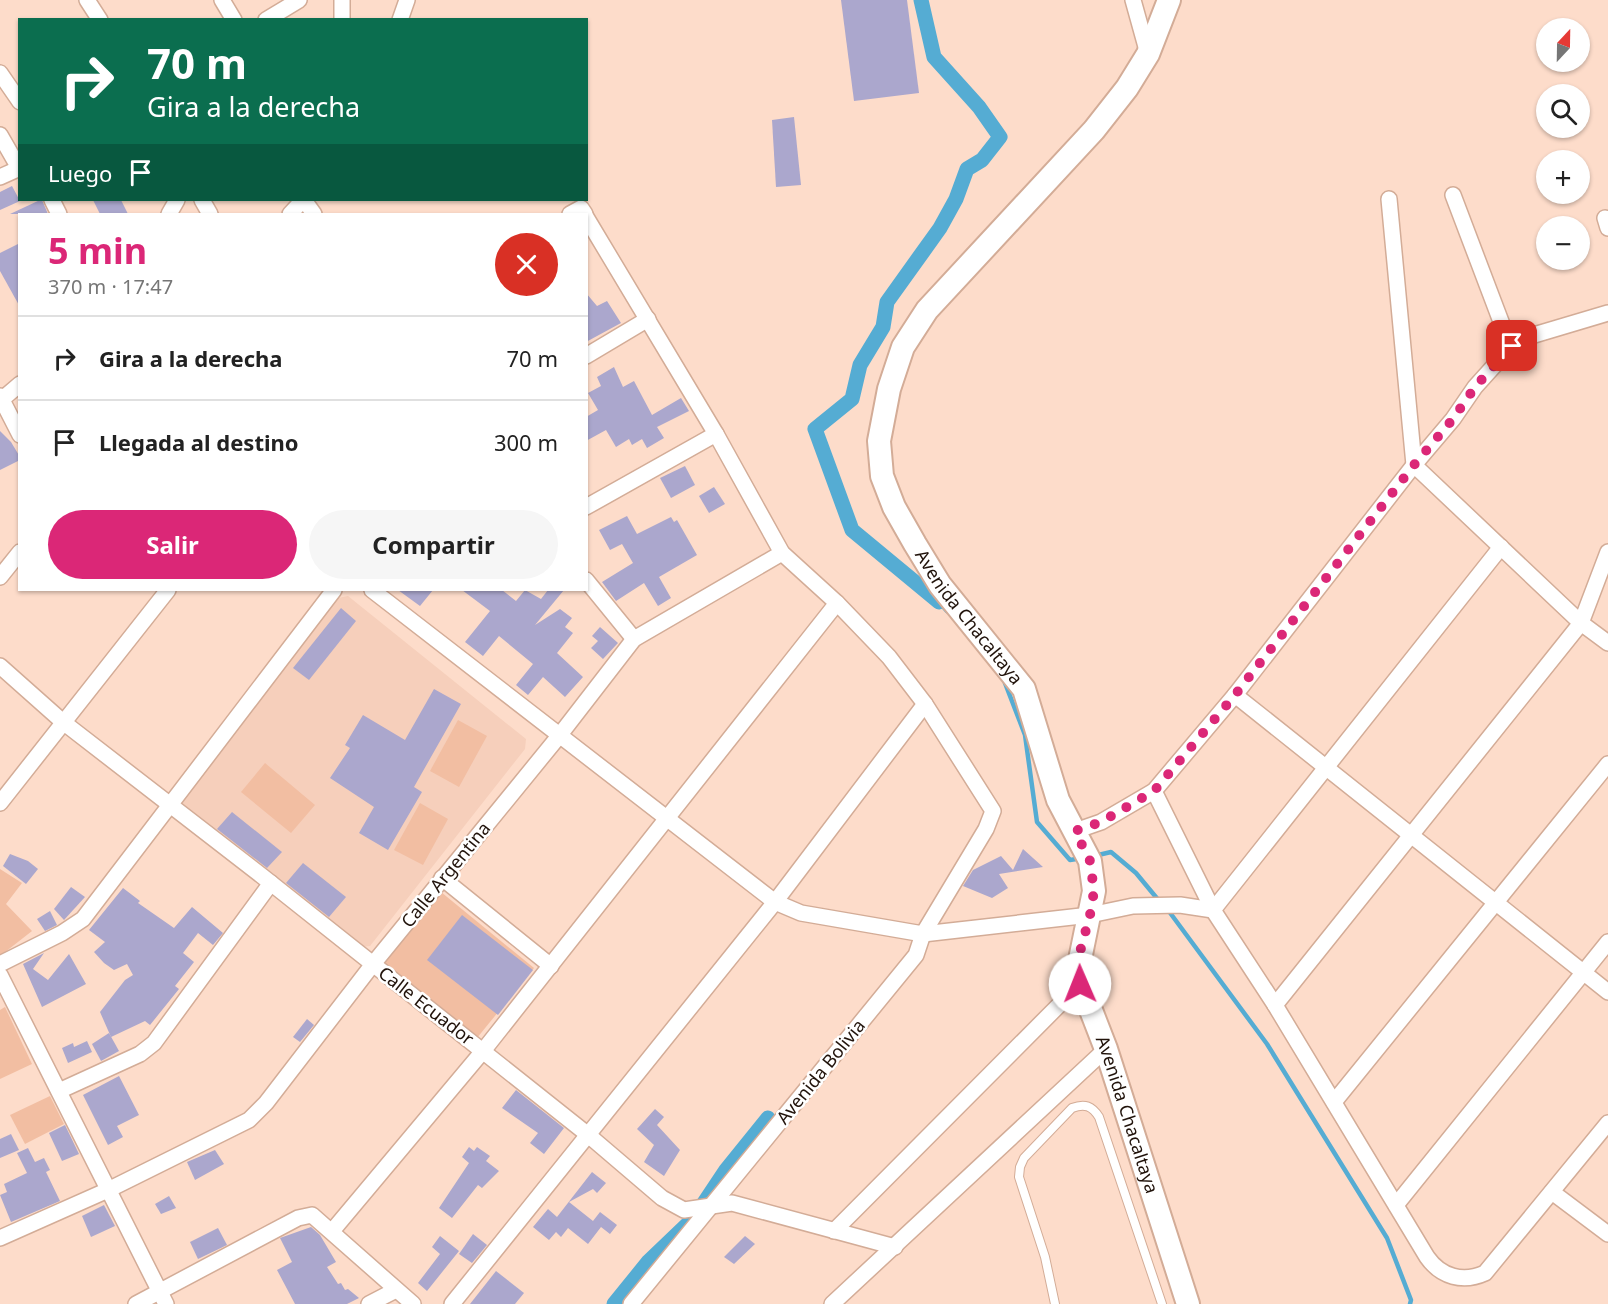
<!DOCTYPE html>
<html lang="es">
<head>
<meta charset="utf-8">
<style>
  body { margin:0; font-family:"Noto Sans",sans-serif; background:#f6f6f6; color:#222; height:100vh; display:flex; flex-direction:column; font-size:22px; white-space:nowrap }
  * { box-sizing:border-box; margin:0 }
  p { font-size:20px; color:#767676 }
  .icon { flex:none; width:33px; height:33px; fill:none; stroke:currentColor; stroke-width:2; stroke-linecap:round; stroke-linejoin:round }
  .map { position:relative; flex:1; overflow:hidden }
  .sheet { position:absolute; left:18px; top:213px; width:570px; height:378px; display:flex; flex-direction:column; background:#fff; border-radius:0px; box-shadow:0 2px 4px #0004 }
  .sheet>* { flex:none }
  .guide { position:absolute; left:18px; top:18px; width:570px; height:183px; border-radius:0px; box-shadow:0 2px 4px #0004; background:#0b6e4f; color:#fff; overflow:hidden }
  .needle { width:39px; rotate:22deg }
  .tools { position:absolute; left:1536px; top:18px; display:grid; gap:12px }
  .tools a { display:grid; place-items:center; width:54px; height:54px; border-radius:50%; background:#fff; box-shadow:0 2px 4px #0004; font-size:30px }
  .pin { position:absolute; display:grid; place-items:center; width:51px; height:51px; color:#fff; margin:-26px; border-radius:12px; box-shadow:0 3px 9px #0006 }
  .me { position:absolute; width:66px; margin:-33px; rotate:359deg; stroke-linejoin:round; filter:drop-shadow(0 0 4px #0008) }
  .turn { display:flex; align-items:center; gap:21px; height:126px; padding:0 30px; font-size:27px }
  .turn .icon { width:78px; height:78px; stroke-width:2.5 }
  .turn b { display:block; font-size:42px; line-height:51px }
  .then { display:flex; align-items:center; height:57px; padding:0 30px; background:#0003; gap:12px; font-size:22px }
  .round { display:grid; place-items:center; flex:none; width:63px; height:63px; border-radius:32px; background:#f6f6f6 }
  .headline { display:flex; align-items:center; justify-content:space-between; height:102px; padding:0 30px }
  h1 { font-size:36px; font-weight:700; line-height:45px; color:#db2777 }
  .cta { display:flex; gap:12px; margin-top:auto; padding:12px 30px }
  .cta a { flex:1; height:69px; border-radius:36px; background:#db2777; color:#fff; font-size:24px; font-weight:700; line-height:69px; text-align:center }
  .cta a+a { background:#f6f6f6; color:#222 }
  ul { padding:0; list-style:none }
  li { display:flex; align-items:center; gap:18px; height:84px; padding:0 30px; border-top:2px solid #e0e0e0 }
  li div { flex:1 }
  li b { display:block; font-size:22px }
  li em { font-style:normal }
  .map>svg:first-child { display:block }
</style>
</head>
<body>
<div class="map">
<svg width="1608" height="1304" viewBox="0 0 1608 1304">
  <rect width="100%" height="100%" fill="#fddcca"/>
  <path fill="#f6cfbb" d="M348,596L526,739L525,749L370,946L361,947L183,806L182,796L338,598Z"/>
  <g fill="#f2bea2">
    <path d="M458,720L487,736L459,787L430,771Z"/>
    <path d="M265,763L315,805L291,833L241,792Z"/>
    <path d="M420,803L448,819L423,865L394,850Z"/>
    <path d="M0,869L22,883L6,904L32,931L0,956Z"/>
    <path d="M441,892L534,968L477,1038L384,963Z"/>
    <path d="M5,1007L32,1064L0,1079V1010Z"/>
    <path d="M50,1096L64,1124L25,1144L10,1115Z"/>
  </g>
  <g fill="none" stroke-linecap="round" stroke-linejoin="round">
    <g stroke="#55acd3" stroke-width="4.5">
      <path d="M939,602L947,611"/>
      <path d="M1005,683L1025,735L1037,822L1070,860L1083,858"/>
      <path d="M1094,856L1111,852L1136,873L1160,902"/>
      <path d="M1168,910L1267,1044L1387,1238L1411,1300L1410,1304"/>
    </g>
    <g stroke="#55acd3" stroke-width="15">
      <path d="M921,0L934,57L979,107L1000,137L982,160L967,169L956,199L940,228L887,302L883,327L860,365L852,399L815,429L852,530L939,602"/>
      <path d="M614,1304L648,1262L694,1218L726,1170L768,1118"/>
    </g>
  </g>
  <g fill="#aba7cd">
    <path d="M841,0H907L919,93L854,101Z"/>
    <path d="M794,117L801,185L776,187L772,120Z"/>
    <path d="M12,186L20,201L0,210V192Z"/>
    <path d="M42,200L48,214H10L40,200Z"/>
    <path d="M93,200H121L128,214H100Z"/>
    <path d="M20,243V307L0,271V253Z"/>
    <path d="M586,293L597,306L607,301L621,323L586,342Z"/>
    <path d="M614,367L623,387L634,381L652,415L681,398L689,411L657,427L664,438L647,448L642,439L632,445L629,439L616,447L606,430L586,441V417L598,410L588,393L601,386L597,377Z"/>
    <path d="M0,431L11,442L20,457V460L0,470Z"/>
    <path d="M685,466L695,485L671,498L660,478Z"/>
    <path d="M714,487L725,504L709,513L699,496Z"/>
    <path d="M627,516L637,534L671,517L674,522L677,520L697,555L659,577L671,598L658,606L644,583L616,601L602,582L633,563L622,544L610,550L599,530Z"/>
    <path d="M398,590H433L420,606Z"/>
    <path d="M462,590H502L516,601L525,590L541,599L548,590H564L535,625L560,609L572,618L565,627L573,633L557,653L583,677L565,697L543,677L528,695L516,685L533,664L499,636L483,656L465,642L490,611Z"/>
    <path d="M341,608L356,621L309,680L293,668Z"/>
    <path d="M600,627L618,643L603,659L591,648L598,641L592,636Z"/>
    <path d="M434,689L461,704L414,787L422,792L388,850L359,833L374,807L330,778L350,748L345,745L363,715L405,740Z"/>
    <path d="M232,812L282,852L267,868L217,829Z"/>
    <path d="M1023,849L1043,867L999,874L1008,888L992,898L963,886L973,870L1001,856L1013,870Z"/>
    <path d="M10,854L28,861L38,869L26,884L3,866Z"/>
    <path d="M303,863L346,897L329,917L286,883Z"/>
    <path d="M71,887L85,897L64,920L54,909Z"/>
    <path d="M123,888L140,901L138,903L174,928L192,907L223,933L213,945L198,933L183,953L194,962L175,986L179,989L150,1025L145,1021L111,1037L100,1012L125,980L133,975L127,964L114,970L104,963L94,952L105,942L89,930Z"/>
    <path d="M50,911L57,925L45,931L37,919Z"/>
    <path d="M462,915L533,970L498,1015L427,960Z"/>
    <path d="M44,953L33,969L48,980L69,954L86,984L42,1007L23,964Z"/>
    <path d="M307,1019L314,1025L300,1042L293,1037Z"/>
    <path d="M109,1033L119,1051L101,1061L92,1044Z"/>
    <path d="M87,1041L92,1052L68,1063L62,1048L73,1043L74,1047Z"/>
    <path d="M119,1076L139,1115L117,1126L123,1137L108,1145L83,1095Z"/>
    <path d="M516,1090L564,1128L544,1154L530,1143L538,1133L502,1108Z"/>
    <path d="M655,1109L664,1117L657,1125L680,1150L664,1176L644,1162L654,1145L637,1129Z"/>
    <path d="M65,1125L79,1154L62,1161L49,1133Z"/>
    <path d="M11,1134L19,1150L0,1158V1139Z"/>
    <path d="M469,1147L474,1151L477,1147L490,1156L486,1161L499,1171L482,1188L478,1185L452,1218L439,1208L469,1163L462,1157Z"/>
    <path d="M28,1148L35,1162L44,1158L50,1170L46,1172L60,1201L11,1222L0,1195L7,1192L4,1184L27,1173L17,1153Z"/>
    <path d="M215,1150L224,1164L195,1180L187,1162Z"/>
    <path d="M592,1172L606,1183L597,1193L593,1189L569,1202L593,1221L600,1212L617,1225L610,1234L601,1227L588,1244L568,1228L561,1237L556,1232L549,1240L533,1227L548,1209L557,1217Z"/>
    <path d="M169,1196L176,1208L161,1214L155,1204Z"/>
    <path d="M104,1205L115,1226L91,1237L82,1216Z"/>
    <path d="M311,1227L320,1235L336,1262L327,1267L338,1284L341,1283L345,1290L348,1289L359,1298L347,1304H295L277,1270L292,1262L280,1238Z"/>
    <path d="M218,1228L227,1245L198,1259L190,1242Z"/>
    <path d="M473,1234L487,1245L472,1263L459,1254Z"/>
    <path d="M440,1236L459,1251L427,1291L418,1283L440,1254L432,1247Z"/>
    <path d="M745,1236L755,1244L734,1264L724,1257Z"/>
    <path d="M496,1271L524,1293L515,1304H470Z"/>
  </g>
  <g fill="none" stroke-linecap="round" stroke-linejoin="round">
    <defs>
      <path id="lane" d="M1055,1304L1045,1257L1019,1177L1020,1167L1024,1158L1072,1108C1085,1103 1092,1106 1099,1117L1162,1304"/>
      <g id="street">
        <path d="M87,0L100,20"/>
        <path d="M222,0L234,20"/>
        <path d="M1133,0L1148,54"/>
        <path d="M266,20L299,0"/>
        <path d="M342,20V0"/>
        <path d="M400,20L407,0"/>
        <path d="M0,73L20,102"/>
        <path d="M0,135L19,168"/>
        <path d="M0,177L20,168"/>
        <path d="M1453,195L1511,348"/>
        <path d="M1389,199L1414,465L1581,623L1608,643"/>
        <path d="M52,200L59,214"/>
        <path d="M202,200L210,214"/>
        <path d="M304,200L314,214"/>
        <path d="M169,214L177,200"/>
        <path d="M290,214L303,200"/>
        <path d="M570,214L581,208L585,214"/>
        <path d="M586,217L716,434L782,553L837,603L889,657L925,704L993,811L986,829L923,934L916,955L631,1304"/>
        <path d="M1605,218L1608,228"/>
        <path d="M586,356L648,319"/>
        <path d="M0,396L20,435"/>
        <path d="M0,401L20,384"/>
        <path d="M586,507L716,434"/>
        <path d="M0,577L20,552"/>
        <path d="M586,580L634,639"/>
        <path d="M372,590L775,902L801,913L923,934L1090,915L1133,906L1180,905L1213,910L1501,547"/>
        <path d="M0,666L63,722L262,876L587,1134L662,1198L684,1210L732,1203L895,1247"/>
        <path d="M1235,695L1608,992"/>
        <path d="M1154,791L1213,910L1275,1005L1427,1257C1441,1277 1463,1283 1485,1273L1608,1123"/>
        <path d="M0,803L168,590"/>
        <path d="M1075,831L1101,822L1154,791L1235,695L1414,465L1453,419L1475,387L1512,346L1534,335L1608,313"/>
        <path d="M442,878L551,966"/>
        <path d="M0,964L62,933L83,919L334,590"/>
        <path d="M0,975L166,1304"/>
        <path d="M1275,1005L1581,623L1608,552"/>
        <path d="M59,1091L140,1054L154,1043L271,883"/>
        <path d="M1334,1102L1608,764"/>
        <path d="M1552,1192L1608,1234"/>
        <path d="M1396,1205L1608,942"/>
        <path d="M333,1230L483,1051L837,603"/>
        <path d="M834,1231L1080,984"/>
        <path d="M0,1238L108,1190L249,1120L266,1103L373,964L559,736L634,639L782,553"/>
        <path d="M136,1304L298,1218L312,1215L413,1304"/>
        <path d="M369,1304L396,1290"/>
        <path d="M452,1304L775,902L925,704"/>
        <path d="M832,1304L1106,1049"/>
      </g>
      <g id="secondary">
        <path id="s1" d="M1169,0L1148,54L1127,88L1094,130L927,310L903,347L889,389L879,441L882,476L894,507L915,544L940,585L1024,689L1058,800L1090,861L1094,891L1077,974L1106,1049L1188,1304"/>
      </g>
    </defs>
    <use href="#lane" stroke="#d3ac97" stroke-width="10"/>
    <use href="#street" stroke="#d3ac97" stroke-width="18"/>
    <use href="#secondary" stroke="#d3ac97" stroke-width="26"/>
    <use href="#lane" stroke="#fff" stroke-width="8"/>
    <use href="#street" stroke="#fff" stroke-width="15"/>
    <use href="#secondary" stroke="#fff" stroke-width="22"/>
  </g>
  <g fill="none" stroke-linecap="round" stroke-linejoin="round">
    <path stroke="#db2777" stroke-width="10" stroke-dasharray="0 18" d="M1080,984L1077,963L1090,915L1094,891L1090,861L1075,831L1101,822L1154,791L1235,695L1414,465L1453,419L1475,387L1512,346"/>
  </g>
  <g text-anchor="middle" stroke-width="5" stroke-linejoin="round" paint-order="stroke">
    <g font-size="18" fill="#21130b" stroke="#fff">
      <text dy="6" stroke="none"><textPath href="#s1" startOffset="740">Avenida Chacaltaya</textPath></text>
      <text transform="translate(446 875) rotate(-51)" y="6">Calle Argentina</text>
      <text transform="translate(426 1006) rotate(38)" y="6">Calle Ecuador</text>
      <text transform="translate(821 1072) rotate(-51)" y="6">Avenida Bolivia</text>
      <text dy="6" stroke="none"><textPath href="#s1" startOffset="1280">Avenida Chacaltaya</textPath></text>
    </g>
  </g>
</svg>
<div class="tools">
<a><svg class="needle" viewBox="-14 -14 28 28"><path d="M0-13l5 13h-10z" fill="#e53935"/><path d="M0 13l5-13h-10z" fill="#767676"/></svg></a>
<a><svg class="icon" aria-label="search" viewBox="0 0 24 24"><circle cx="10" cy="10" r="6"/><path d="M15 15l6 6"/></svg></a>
<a>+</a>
<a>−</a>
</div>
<div class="pin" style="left:1512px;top:346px;background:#d93025"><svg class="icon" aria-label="arrive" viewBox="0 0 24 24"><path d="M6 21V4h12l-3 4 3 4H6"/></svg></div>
<svg class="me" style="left:1080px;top:984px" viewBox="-20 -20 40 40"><circle r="19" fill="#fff"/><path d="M0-13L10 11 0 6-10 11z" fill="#db2777"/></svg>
<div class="guide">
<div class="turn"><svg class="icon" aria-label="right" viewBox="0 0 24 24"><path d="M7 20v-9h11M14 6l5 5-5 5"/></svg><div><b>70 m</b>Gira a la derecha</div></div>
<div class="then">Luego<svg class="icon" aria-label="arrive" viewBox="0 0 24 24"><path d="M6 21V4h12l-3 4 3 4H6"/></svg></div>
</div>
<section class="sheet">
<div class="headline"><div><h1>5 min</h1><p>370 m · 17:47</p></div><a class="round" style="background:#d93025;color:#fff"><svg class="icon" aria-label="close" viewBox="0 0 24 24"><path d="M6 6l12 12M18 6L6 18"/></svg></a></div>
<ul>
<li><svg class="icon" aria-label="right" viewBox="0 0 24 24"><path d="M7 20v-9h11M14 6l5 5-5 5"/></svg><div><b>Gira a la derecha</b></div><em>70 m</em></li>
<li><svg class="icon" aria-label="arrive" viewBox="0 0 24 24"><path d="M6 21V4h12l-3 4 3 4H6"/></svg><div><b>Llegada al destino</b></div><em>300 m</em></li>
</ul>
<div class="cta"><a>Salir</a><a>Compartir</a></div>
</section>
</div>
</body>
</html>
